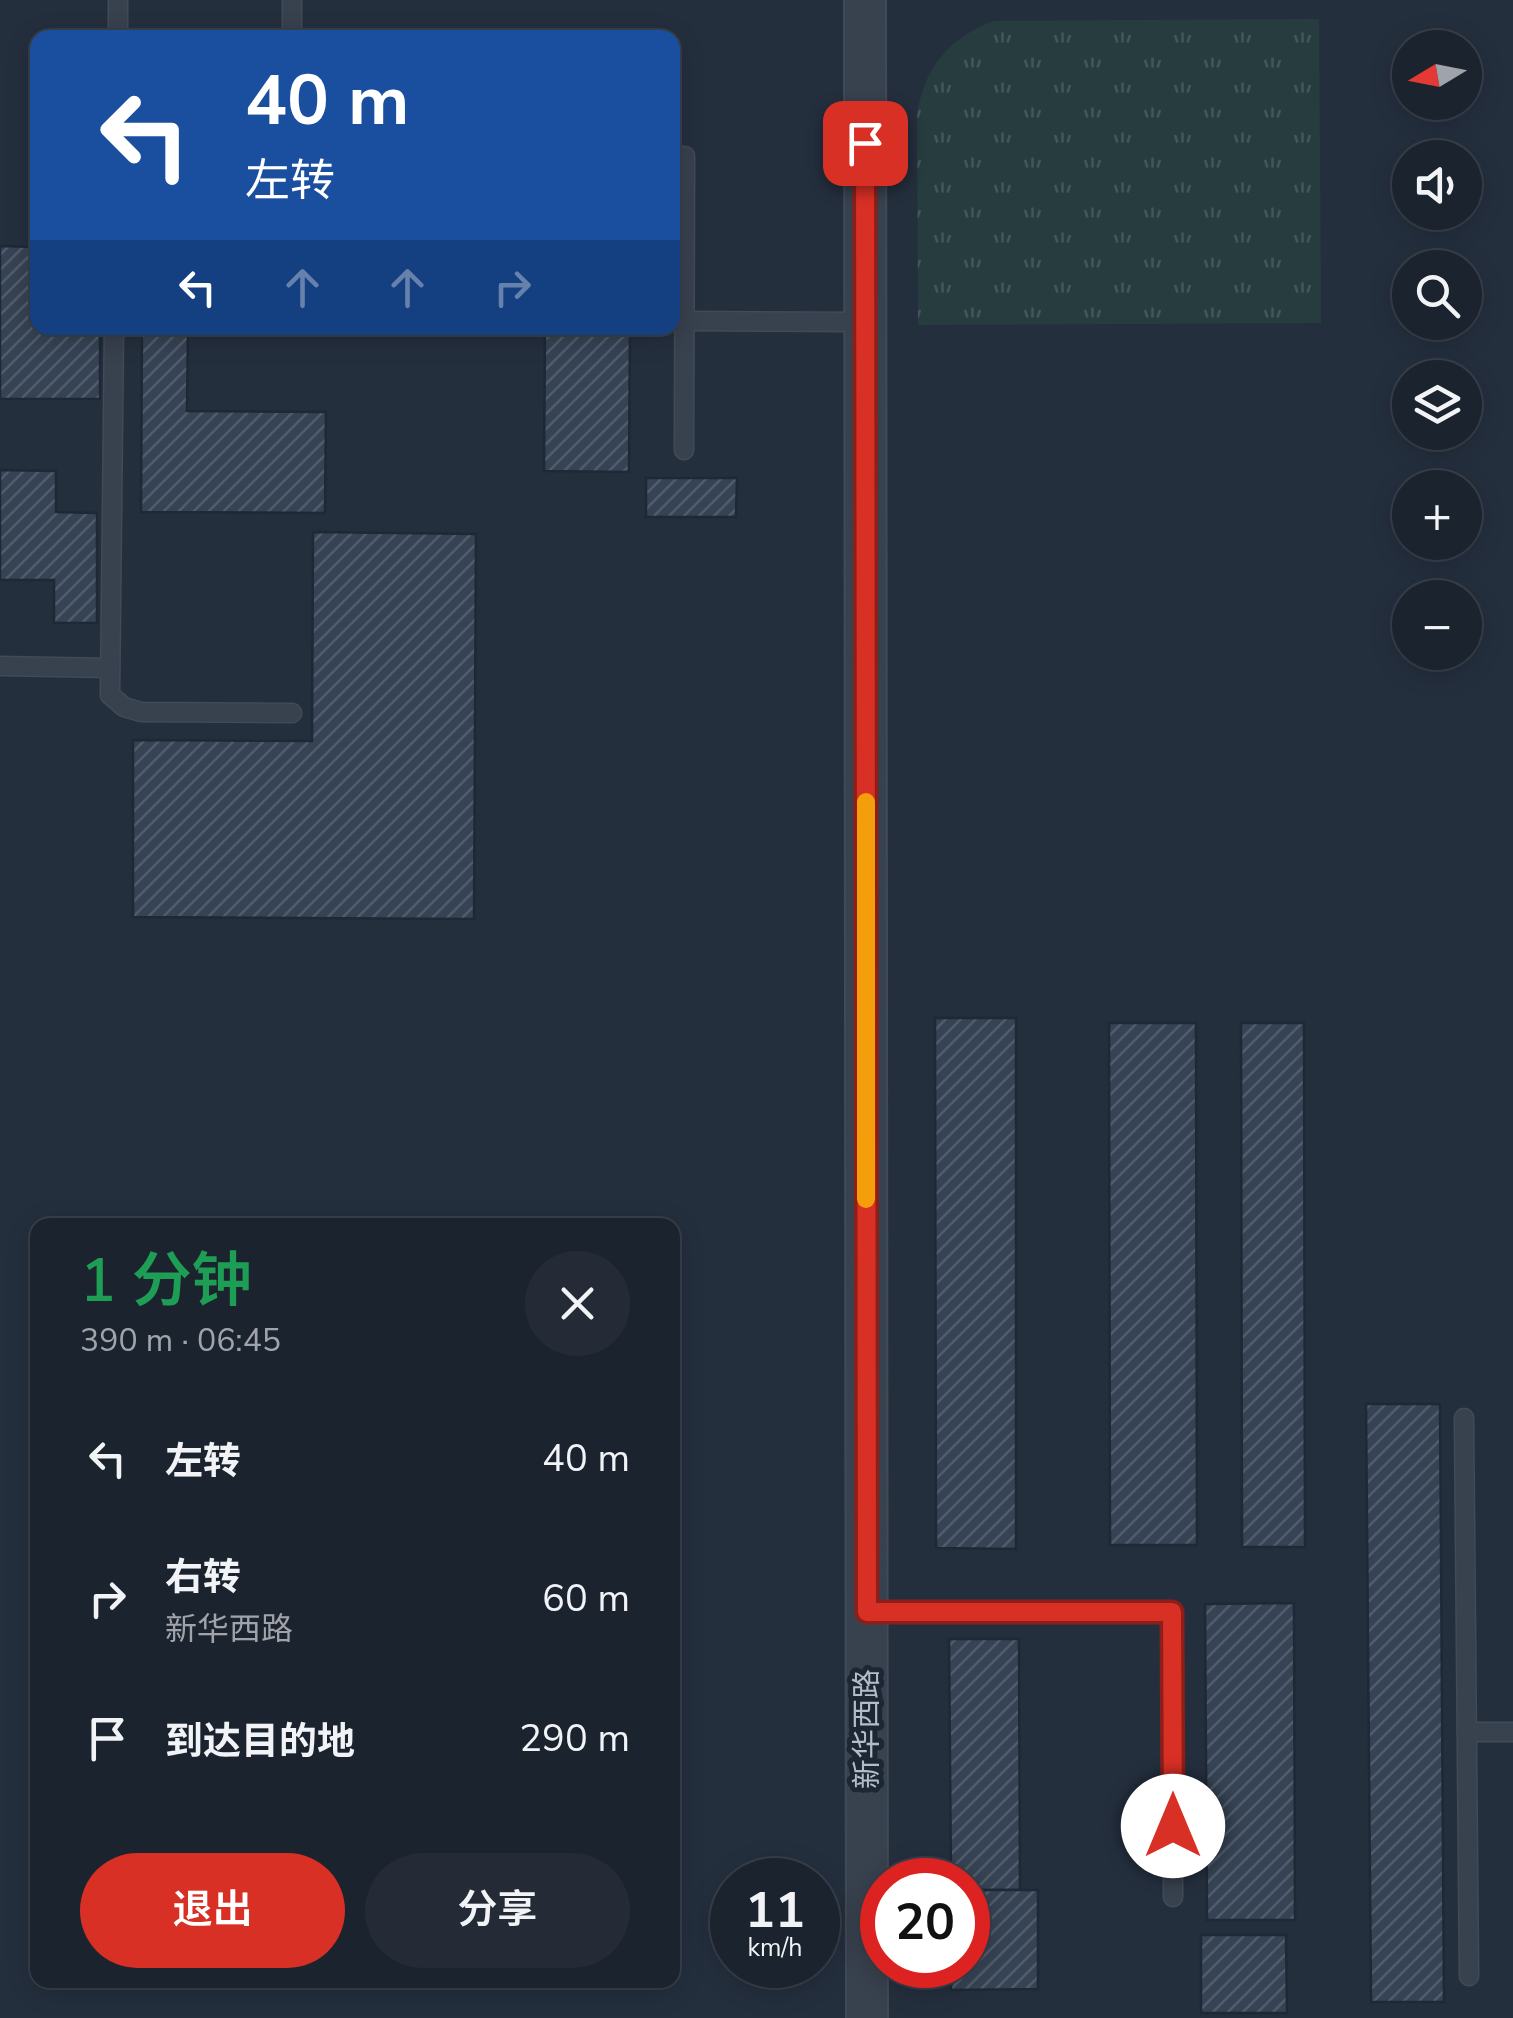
<!DOCTYPE html>
<html lang="zh">
<head>
<meta charset="utf-8">
<style>
  body { margin:0; font-family:"Nunito Sans","Noto Sans SC",sans-serif; background:#242b36; color:#f1f3f6; height:100vh; display:flex; flex-direction:column; font-size:38px; white-space:nowrap }
  * { box-sizing:border-box; margin:0 }
  p { font-size:32px; color:#a0a4aa }
  .icon { flex:none; width:55px; height:55px; fill:none; stroke:currentColor; stroke-width:2; stroke-linecap:round; stroke-linejoin:round }
  .map { position:relative; flex:1; overflow:hidden }
  .side { position:absolute; left:30px; top:1218px; width:650px; height:770px; display:flex; flex-direction:column; background:#1b232e; border-radius:20px; box-shadow:0 5px 25px #0003,0 0 0 2px #39404a }
  .side>* { flex:none }
  .guide { position:absolute; left:30px; top:30px; width:650px; height:305px; border-radius:20px; box-shadow:0 5px 25px #0003,0 0 0 2px #39404a; background:#1a4fa0; color:#fff; overflow:hidden }
  .needle { width:65px; rotate:260deg }
  .tools { position:absolute; left:1392px; top:30px; display:grid; gap:20px }
  .tools a { display:grid; place-items:center; width:90px; height:90px; border-radius:50%; background:#1b232e; box-shadow:0 5px 25px #0003,0 0 0 2px #39404a; font-size:50px }
  .speed { position:absolute; left:710px; top:1858px; display:flex; gap:20px; font-size:50px; font-weight:700; text-align:center }
  .speed>* { display:grid; place-content:center; width:130px; height:130px; border-radius:50%; background:#1b232e; box-shadow:0 5px 25px #0003,0 0 0 2px #39404a; line-height:1 }
  .speed small { font-size:25px; font-weight:400 }
  .speed .limit { border:15px solid #d22; background:#fff; color:#111 }
  .pin { position:absolute; display:grid; place-items:center; width:85px; height:85px; color:#fff; margin:-42px; border-radius:20px; box-shadow:0 5px 15px #0006 }
  .me { position:absolute; width:110px; margin:-55px; rotate:0deg; stroke-linejoin:round; filter:drop-shadow(0 0 8px #0008) }
  .turn { display:flex; align-items:center; gap:35px; height:210px; padding:0 50px; font-size:45px }
  .turn .icon { width:130px; height:130px; stroke-width:2.5 }
  .turn b { display:block; font-size:70px; line-height:85px }
  .lanes { display:flex; align-items:center; height:95px; padding:0 50px; background:#0003; justify-content:center; gap:50px; direction:ltr }
  .lanes .off { opacity:.35 }
  .round { display:grid; place-items:center; flex:none; width:105px; height:105px; border-radius:52px; background:#242b36 }
  .head { display:flex; align-items:center; justify-content:space-between; height:170px; padding:0 50px }
  h1 { font-size:60px; font-weight:600; line-height:75px; color:#1e9e55 }
  .primary-button { display:flex; gap:20px; margin-top:auto; padding:20px 50px }
  .primary-button a { flex:1; height:115px; border-radius:60px; background:#d93025; color:#fff; font-size:40px; font-weight:600; line-height:115px; text-align:center }
  .primary-button a+a { background:#242b36; color:#f1f3f6 }
  ul { padding:0; list-style:none }
  li { display:flex; align-items:center; gap:30px; height:140px; padding:0 50px }
  li div { flex:1 }
  li b { display:block; font-size:38px }
  li em { font-style:normal }
  .map>svg:first-child { display:block }
</style>
</head>
<body>
<div class="map">
<svg width="1513" height="2018" viewBox="0 0 1513 2018">
  <defs>
    <pattern id="grass-tufts" width="24" height="20" patternUnits="userSpaceOnUse" patternTransform="scale(2.5)"><rect width="24" height="20" fill="#263c3f"/><path d="M3 7l-1-3M5 7V3M7 7l1-3M15 17l-1-3M17 17v-4M19 17l1-3" fill="none" stroke="#435659"/></pattern>
    <pattern id="building-hatch" width="6" height="6" patternUnits="userSpaceOnUse" patternTransform="scale(2.5)"><rect width="6" height="6" fill="#364354"/><path d="M-1 1l2-2M0 6l6-6M5 7l2-2" fill="none" stroke="#515c6b"/></pattern>
  </defs>
  <rect width="100%" height="100%" fill="#242f3e"/>
  <path fill="url(#grass-tufts)" d="M1319,19L1321,323L918,325L917,115C924,67 949,38 994,21Z"/>
  <g fill="url(#building-hatch)" stroke="#1f2835" stroke-width="2.5">
    <path d="M0,246L38,247V328H100V399H0Z"/>
    <path d="M142,328H188L187,411L326,412L325,513L141,512Z"/>
    <path d="M545,328H630L629,472L544,471Z"/>
    <path d="M0,470L56,471V512L97,513V623H54V580H0Z"/>
    <path d="M646,478H737L736,517H646Z"/>
    <path d="M313,532L476,534L474,919L133,917V740L312,741Z"/>
    <path d="M935,1018H1016V1549L936,1548Z"/>
    <path d="M1109,1023H1196L1197,1545H1110Z"/>
    <path d="M1241,1023H1304L1305,1547H1242Z"/>
    <path d="M1366,1404H1440L1444,2002H1371Z"/>
    <path d="M1294,1603L1295,1920H1207L1205,1604Z"/>
    <path d="M949,1639H1019L1020,1890H968V1880H951Z"/>
    <path d="M968,1890H1038V1989L951,1990V1965H968Z"/>
    <path d="M1201,1935H1286L1287,2013H1201Z"/>
  </g>
  <g fill="none" stroke-linecap="round" stroke-linejoin="round">
    <defs>
      <g id="service">
        <path d="M118,38V0"/>
        <path d="M292,38V0"/>
        <path d="M672,156H685L684,450"/>
        <path d="M684,321L865,322"/>
        <path d="M114,328L110,695L124,707L141,712L292,713"/>
        <path d="M0,666L110,668"/>
        <path d="M1464,1418L1469,1976"/>
        <path d="M867,1612H1173V1897"/>
        <path d="M1467,1732H1513"/>
      </g>
      <path id="tertiary" d="M865,0L867,2018"/>
    </defs>
    <use href="#service" stroke="#414a57" stroke-width="21"/>
    <use href="#tertiary" stroke="#414a57" stroke-width="44"/>
    <use href="#service" stroke="#38414e" stroke-width="18"/>
    <use href="#tertiary" stroke="#38414e" stroke-width="40"/>
  </g>
  <g fill="none" stroke-linecap="round" stroke-linejoin="round">
    <defs>
      <path id="route" d="M865,143L867,1612H1172L1173,1826"/>
    </defs>
    <use href="#route" stroke="#8d1f18" stroke-width="25"/>
    <use href="#route" stroke="#d93025" stroke-width="18"/>
    <path stroke="#f59e0b" stroke-width="18" d="M866,802V1199"/>
  </g>
  <g text-anchor="middle" stroke-width="10" stroke-linejoin="round" paint-order="stroke">
    <g font-size="30" fill="#b4bcc9" stroke="#1d2633">
      <text transform="translate(867 1729) rotate(-90)" y="10">新华西路</text>
    </g>
  </g>
</svg>
<div class="tools">
<a><svg class="needle" viewBox="-14 -14 28 28"><path d="M0-13l5 13h-10z" fill="#e53935"/><path d="M0 13l5-13h-10z" fill="#a0a4aa"/></svg></a>
<a><svg class="icon" aria-label="sound" viewBox="0 0 24 24"><path d="M4 9h4l5-4v14l-5-4H4zM17 9q2 3 0 6"/></svg></a>
<a><svg class="icon" aria-label="search" viewBox="0 0 24 24"><circle cx="10" cy="10" r="6"/><path d="M15 15l6 6"/></svg></a>
<a><svg class="icon" aria-label="layers" viewBox="0 0 24 24"><path d="M12 4l9 5-9 5-9-5zM3 14l9 5 9-5"/></svg></a>
<a>+</a>
<a>−</a>
</div>
<div class="speed"><div>11<small>km/h</small></div><div class="limit">20</div></div>
<div class="pin" style="left:865px;top:143px;background:#d93025"><svg class="icon" aria-label="arrive" viewBox="0 0 24 24"><path d="M6 21V4h12l-3 4 3 4H6"/></svg></div>
<svg class="me" style="left:1173px;top:1826px" viewBox="-20 -20 40 40"><circle r="19" fill="#fff"/><path d="M0-13L10 11 0 6-10 11z" fill="#d93025"/></svg>
<div class="guide">
<div class="turn"><svg class="icon" aria-label="left" viewBox="0 0 24 24"><path d="M17 20v-9H6M10 6l-5 5 5 5"/></svg><div><b>40 m</b>左转</div></div>
<div class="lanes"><svg class="icon" aria-label="left" viewBox="0 0 24 24"><path d="M17 20v-9H6M10 6l-5 5 5 5"/></svg><svg class="icon off" aria-label="ahead" viewBox="0 0 24 24"><path d="M12 20V5M6 11l6-6 6 6"/></svg><svg class="icon off" aria-label="ahead" viewBox="0 0 24 24"><path d="M12 20V5M6 11l6-6 6 6"/></svg><svg class="icon off" aria-label="right" viewBox="0 0 24 24"><path d="M7 20v-9h11M14 6l5 5-5 5"/></svg></div>
</div>
<section class="side">
<div class="head"><div><h1>1 分钟</h1><p>390 m · 06:45</p></div><a class="round"><svg class="icon" aria-label="close" viewBox="0 0 24 24"><path d="M6 6l12 12M18 6L6 18"/></svg></a></div>
<ul>
<li><svg class="icon" aria-label="left" viewBox="0 0 24 24"><path d="M17 20v-9H6M10 6l-5 5 5 5"/></svg><div><b>左转</b></div><em>40 m</em></li>
<li><svg class="icon" aria-label="right" viewBox="0 0 24 24"><path d="M7 20v-9h11M14 6l5 5-5 5"/></svg><div><b>右转</b><p>新华西路</p></div><em>60 m</em></li>
<li><svg class="icon" aria-label="arrive" viewBox="0 0 24 24"><path d="M6 21V4h12l-3 4 3 4H6"/></svg><div><b>到达目的地</b></div><em>290 m</em></li>
</ul>
<div class="primary-button"><a>退出</a><a>分享</a></div>
</section>
</div>
</body>
</html>
